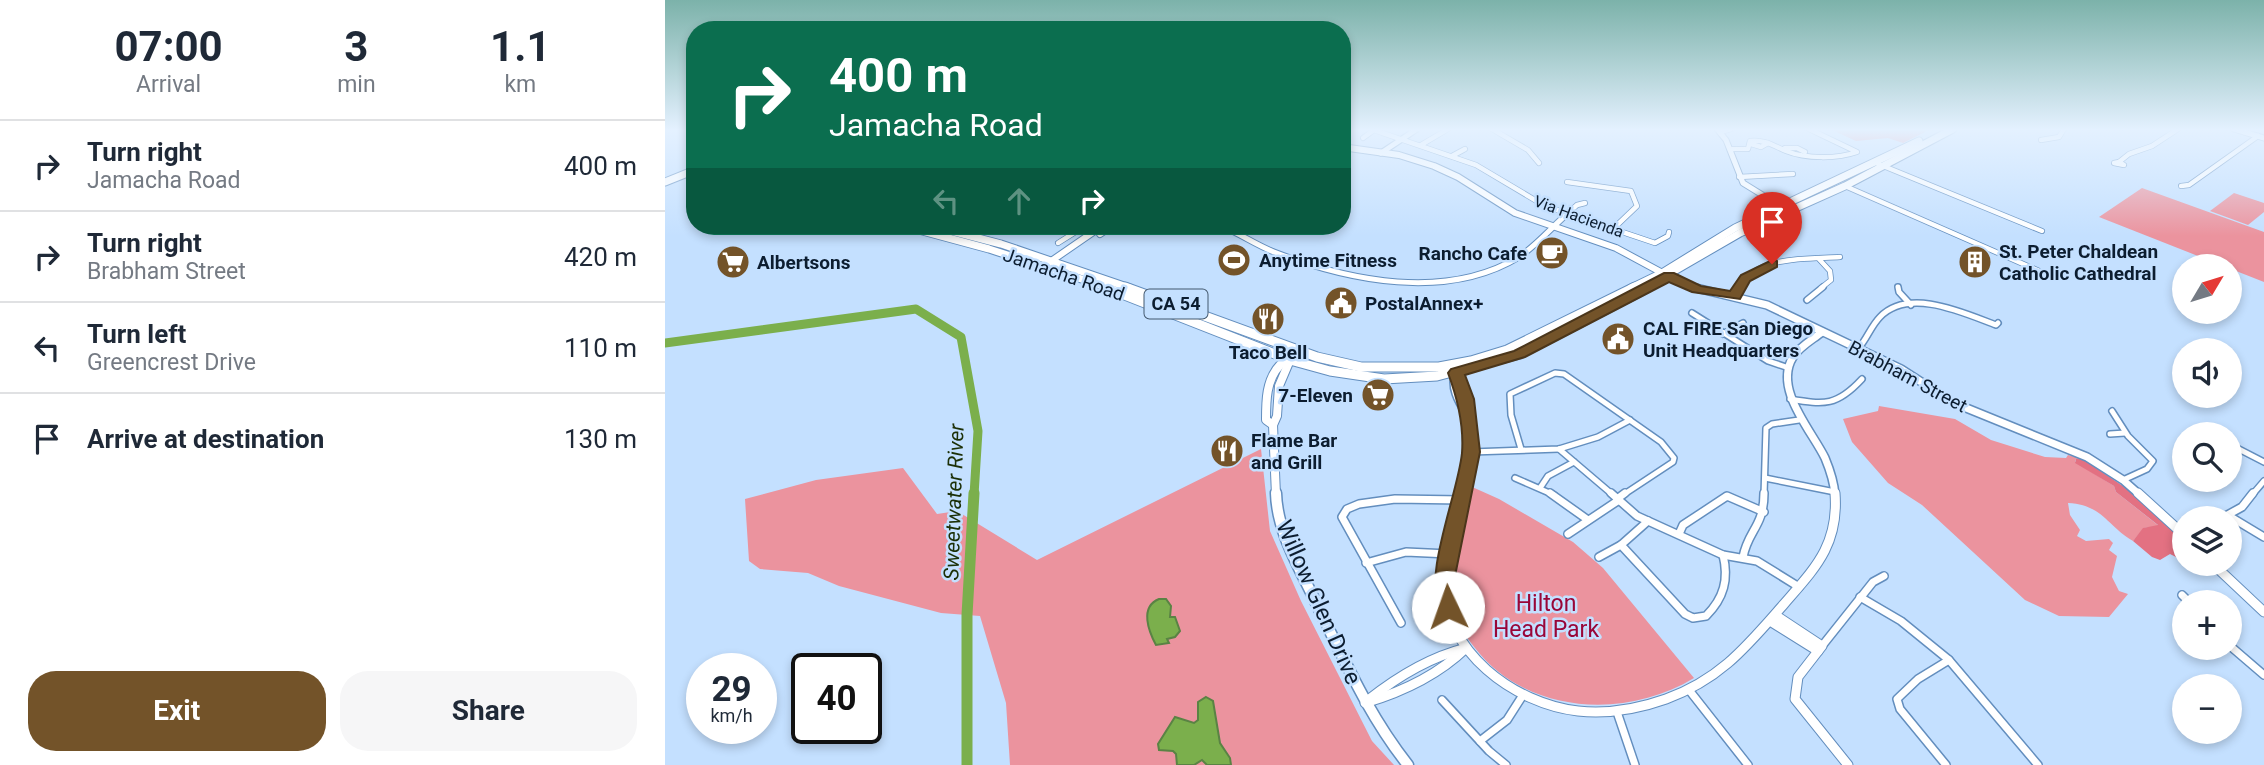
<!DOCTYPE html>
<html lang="en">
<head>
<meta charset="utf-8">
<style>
  body { margin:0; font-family:Roboto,sans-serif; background:#f6f6f7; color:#1f2937; height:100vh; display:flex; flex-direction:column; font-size:26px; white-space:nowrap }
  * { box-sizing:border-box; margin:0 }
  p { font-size:23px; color:#747a83 }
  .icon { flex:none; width:38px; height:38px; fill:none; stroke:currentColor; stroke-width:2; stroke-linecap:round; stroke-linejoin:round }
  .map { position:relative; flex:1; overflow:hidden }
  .details { display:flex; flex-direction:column; background:#fff; width:665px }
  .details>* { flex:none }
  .banner { position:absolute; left:21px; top:21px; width:665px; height:214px; border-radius:28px; box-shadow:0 4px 10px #0003; background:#0b6e4f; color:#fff; overflow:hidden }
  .needle { width:46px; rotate:52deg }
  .controls { position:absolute; left:1507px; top:254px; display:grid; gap:14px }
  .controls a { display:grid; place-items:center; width:70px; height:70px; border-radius:50%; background:#fff; box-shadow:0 4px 10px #0003; font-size:35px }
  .speed { position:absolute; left:21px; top:653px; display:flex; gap:14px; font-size:35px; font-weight:700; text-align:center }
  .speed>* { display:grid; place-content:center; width:91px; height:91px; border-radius:50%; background:#fff; box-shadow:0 4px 10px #0003; line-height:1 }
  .speed small { font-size:18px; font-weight:400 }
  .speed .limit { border:4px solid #111; border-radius:10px; background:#fff; color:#111 }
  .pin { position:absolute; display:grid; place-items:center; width:60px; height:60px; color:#fff; margin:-72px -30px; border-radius:50% 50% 50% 0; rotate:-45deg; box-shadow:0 0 7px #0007 }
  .pin .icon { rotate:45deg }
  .me { position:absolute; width:77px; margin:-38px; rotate:357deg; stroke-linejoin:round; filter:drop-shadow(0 0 5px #0008) }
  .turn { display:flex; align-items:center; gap:24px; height:147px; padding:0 28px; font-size:32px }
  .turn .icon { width:91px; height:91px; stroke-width:2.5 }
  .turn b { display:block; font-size:49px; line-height:60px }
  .lanes { display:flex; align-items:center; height:66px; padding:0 28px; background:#0003; justify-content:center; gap:35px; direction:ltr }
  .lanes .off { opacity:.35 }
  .eta { display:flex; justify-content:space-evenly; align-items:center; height:119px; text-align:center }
  .eta b { font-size:42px; font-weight:700; line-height:49px }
  .button { display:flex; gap:14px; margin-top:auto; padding:14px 28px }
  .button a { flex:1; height:80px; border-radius:28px; background:#735329; color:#fff; font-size:28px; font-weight:700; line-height:80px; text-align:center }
  .button a+a { background:#f6f6f7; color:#1f2937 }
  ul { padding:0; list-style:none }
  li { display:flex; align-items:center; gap:21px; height:91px; padding:0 28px; border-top:2px solid #e0e1e3 }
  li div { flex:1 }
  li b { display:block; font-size:26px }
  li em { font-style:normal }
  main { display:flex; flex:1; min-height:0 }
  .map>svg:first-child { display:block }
</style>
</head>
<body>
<main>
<section class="details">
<div class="eta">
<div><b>07:00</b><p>Arrival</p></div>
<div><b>3</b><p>min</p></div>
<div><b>1.1</b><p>km</p></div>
</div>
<ul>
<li><svg class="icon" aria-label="right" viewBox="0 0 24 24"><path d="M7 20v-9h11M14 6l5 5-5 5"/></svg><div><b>Turn right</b><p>Jamacha Road</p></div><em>400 m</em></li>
<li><svg class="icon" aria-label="right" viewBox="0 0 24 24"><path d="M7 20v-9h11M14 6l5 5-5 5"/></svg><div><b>Turn right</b><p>Brabham Street</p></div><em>420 m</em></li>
<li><svg class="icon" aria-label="left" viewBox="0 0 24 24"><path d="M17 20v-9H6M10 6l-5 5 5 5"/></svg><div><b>Turn left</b><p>Greencrest Drive</p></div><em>110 m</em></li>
<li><svg class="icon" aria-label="arrive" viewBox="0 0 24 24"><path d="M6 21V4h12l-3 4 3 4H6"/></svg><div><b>Arrive at destination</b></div><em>130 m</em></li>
</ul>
<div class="button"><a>Exit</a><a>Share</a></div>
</section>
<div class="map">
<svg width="1599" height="765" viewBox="0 0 1599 765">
  <rect width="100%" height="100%" fill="#c4e0ff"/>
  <g fill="#eb939e">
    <path d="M1165,129H1266L1238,143L1223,138L1191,141Z"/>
    <path d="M1477,188L1599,232V282L1434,217Z"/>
    <path d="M1569,193L1599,203V212L1583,225L1545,211Z"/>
    <path d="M1214,406L1290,419L1326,440L1380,457L1401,458L1403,455L1418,459H1411L1410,462L1449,486L1451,492L1494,526L1479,528L1468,541C1441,525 1438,505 1403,503L1405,515L1415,530L1412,536L1421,541L1444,539L1448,543L1444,550L1452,556L1447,577L1454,591L1463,594L1444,617L1394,616L1360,600L1257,505L1223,483L1187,442L1178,419L1213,411Z"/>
    <path d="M596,449L605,531L636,601L707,741L729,765H345L341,703L315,616L276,613L174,586L143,573L95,569L84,561L80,499L151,480L238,468L272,514L292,511L372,560Z"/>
    <path d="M805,486L834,499L908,542L938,568L1029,678C960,720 861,714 810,648C799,634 789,620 786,601C780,561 800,525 805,486Z"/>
  </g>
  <path fill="#e37182" d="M1411,459H1418L1474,497L1519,542V561L1505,554L1495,560L1487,557L1468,541L1478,528L1493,525L1451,492L1449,486L1410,463Z"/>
  <g fill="#7baf4c" stroke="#5a8344" stroke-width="2">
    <path d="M494,599H501L506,606L505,617H510L515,631L510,637L502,639L504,643L491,645C484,632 474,607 494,599Z"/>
    <path d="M541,697L548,701L555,743L565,758L566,765H542L537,760L529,765H512L511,754L508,751L494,750L493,744L510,717L529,723L533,720V702Z"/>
  </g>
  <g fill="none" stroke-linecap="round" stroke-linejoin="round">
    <path stroke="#7baf4c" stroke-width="9" d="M0,343L251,309L296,337L313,431L309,495"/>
    <path stroke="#7baf4c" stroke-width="11" d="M302,765V615L309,493"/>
    <defs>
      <g id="minor-far2">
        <path d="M706,129L811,165L880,206L990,243L1003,236L1004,232"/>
        <path d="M827,129L863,150L874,163"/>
        <path d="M1055,132L1066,129"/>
        <path d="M698,138L709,130"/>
        <path d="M1376,140L1394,137L1399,129"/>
        <path d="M1086,144L1096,147L1103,143"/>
        <path d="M756,145L783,129"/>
        <path d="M1120,148H1132L1140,152"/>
        <path d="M1067,149H1083L1085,141C1099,139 1109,146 1121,151C1141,159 1172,159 1192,152L1144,129"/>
        <path d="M787,156L800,149"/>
        <path d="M1454,162L1464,154L1487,146L1513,129"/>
        <path d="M1454,162L1459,165L1449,163Z"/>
        <path d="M1211,163L1377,231"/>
        <path d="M1074,177L1128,174"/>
        <path d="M902,182L966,191L972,206L949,228"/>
        <path d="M1180,186L1388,277"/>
        <path d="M1516,186L1524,185L1593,136"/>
        <path d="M902,214L912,205L920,203"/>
        <path d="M393,243L420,226"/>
        <path d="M1154,259L1165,271L1166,280L1156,288"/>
        <path d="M1074,288C1090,255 1144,259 1175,257"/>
      </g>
      <g id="minor-far1">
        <path d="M1233,287L1234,292L1246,305"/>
        <path d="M1070,296L1075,287"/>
        <path d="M1142,300L1158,287"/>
        <path d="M1027,313L1103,361L1124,368"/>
        <path d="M1058,334L1078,323"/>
        <path d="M1193,349C1202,339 1206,326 1215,317C1244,287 1299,313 1331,325L1333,323"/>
        <path d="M1125,399C1160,405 1172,406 1197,379"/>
        <path d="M1447,411L1463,436L1488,461L1482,469L1458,480"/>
        <path d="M1445,434L1460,433"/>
        <path d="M1564,444L1599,462"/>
        <path d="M856,449L846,415L845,394L890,373L899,374L996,442L1009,458L1008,462L958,495"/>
        <path d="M894,449L948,495"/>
        <path d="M806,452L894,449L933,437L965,420"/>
        <path d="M850,478L889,495"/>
        <path d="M1100,478L1170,492"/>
        <path d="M875,488L883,476L909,462"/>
        <path d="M1099,495L1101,428L1107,424L1134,420"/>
        <path d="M1587,495L1599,481"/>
      </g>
      <g id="minor">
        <path d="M885,493L923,520"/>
        <path d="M946,493L972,516L1058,555L1092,561L1134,587"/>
        <path d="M952,499L960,493"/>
        <path d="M1564,516L1599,537"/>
        <path d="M1557,518L1577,507L1588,493"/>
        <path d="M903,534L954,500"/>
        <path d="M1014,534L1018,525L1062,496L1099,512"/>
        <path d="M956,545L1020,614L1028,618L1041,616C1059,598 1064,579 1058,555"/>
        <path d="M934,557L956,545L983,521"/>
        <path d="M1078,557C1083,530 1099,527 1099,493"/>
        <path d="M701,563L741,552L784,554"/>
        <path d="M1517,595L1524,602"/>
        <path d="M1195,597L1236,621L1284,660L1373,765"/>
        <path d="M736,623L677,517L682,509L694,504L730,499L797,500"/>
        <path d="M1564,645L1599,675"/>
        <path d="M1157,646L1208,582L1219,576"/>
        <path d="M1024,690L1083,765"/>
        <path d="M777,700L824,751L841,765"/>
        <path d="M952,712L970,765"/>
        <path d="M815,741L842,720L858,695"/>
        <path d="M1281,765L1235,709L1232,699L1253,679L1284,660"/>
      </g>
      <g id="tertiary-far2">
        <path d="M1052,129L1061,140L1078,183L1120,209"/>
        <path d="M1569,129L1599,138"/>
        <path d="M716,153L752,129"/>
        <path d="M556,226C574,233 591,245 609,252C684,281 781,301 854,257C872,245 886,228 902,214"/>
        <path d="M1004,276L1031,288"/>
      </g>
      <g id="tertiary-far1">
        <path d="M1027,287L1102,305L1236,369L1289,403L1422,457L1458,480L1475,495"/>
        <path d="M1157,332C1147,340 1135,346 1128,357C1108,389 1147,431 1160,458C1165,470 1169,482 1170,495"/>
        <path d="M790,369C808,418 807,445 797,495"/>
        <path d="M791,373C785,386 794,402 801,413"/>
      </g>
      <g id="tertiary">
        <path d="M798,493C792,522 781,553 780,582C777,651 850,704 913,711C942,714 973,709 1001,699C1056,679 1082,646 1119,604C1150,568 1174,545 1170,493"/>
        <path d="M1473,493L1519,535"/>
        <path d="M1548,564L1599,612"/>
        <path d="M1110,615L1157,646L1133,677L1130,699L1183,765"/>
        <path d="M1105,621L1153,651"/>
        <path d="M703,700C732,677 765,657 801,648"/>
        <path d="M700,703C737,692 773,675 801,648"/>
      </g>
      <g id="secondary-far2">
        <path d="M677,147L734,155L769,166L793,177L850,213L951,248L1003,276"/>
        <path d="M435,234L447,226"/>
        <path d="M379,266L437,226"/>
      </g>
      <g id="secondary-far1">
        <path d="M608,425L601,420C601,401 601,380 615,365C620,360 628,357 634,352"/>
        <path d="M611,495L608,425L612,416L614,386L625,360"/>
      </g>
      <path id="secondary" d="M611,493C612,533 636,570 652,605C680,661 704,716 743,765"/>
      <g id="primary-far1">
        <path d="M239,226L324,249L444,288"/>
        <path d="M267,226L336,244L465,288"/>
        <path d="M966,288L997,273L1070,228L1254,141"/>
        <path d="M980,288L1075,233L1180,186L1288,129"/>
      </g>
      <g id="primary">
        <path d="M439,287L625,360L665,371L719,379L772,376L855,354L984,287"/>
        <path d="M460,287L652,357L696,367H774L806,361L842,350L970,287"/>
      </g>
      <path id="trunk" d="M0,182L30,170"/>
    </defs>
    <use href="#minor-far2" stroke="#638ebe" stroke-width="6"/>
    <use href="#minor-far1" stroke="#638ebe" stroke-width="8"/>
    <use href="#minor" stroke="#638ebe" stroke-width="10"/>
    <use href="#tertiary-far2" stroke="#638ebe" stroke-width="7"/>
    <use href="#tertiary-far1" stroke="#638ebe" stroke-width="10"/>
    <use href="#tertiary" stroke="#638ebe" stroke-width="11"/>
    <use href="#secondary-far2" stroke="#638ebe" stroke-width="8"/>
    <use href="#secondary-far1" stroke="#638ebe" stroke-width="10"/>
    <use href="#secondary" stroke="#638ebe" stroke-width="13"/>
    <use href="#primary-far1" stroke="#638ebe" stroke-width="9"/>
    <use href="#primary" stroke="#638ebe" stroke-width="11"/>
    <use href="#trunk" stroke="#638ebe" stroke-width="9"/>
    <use href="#minor-far2" stroke="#fff" stroke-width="4.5"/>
    <use href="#minor-far1" stroke="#fff" stroke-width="5"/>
    <use href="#minor" stroke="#fff" stroke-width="7"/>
    <use href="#tertiary-far2" stroke="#fff" stroke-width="5"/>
    <use href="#tertiary-far1" stroke="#fff" stroke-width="7"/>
    <use href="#tertiary" stroke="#fff" stroke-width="9"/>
    <use href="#secondary-far2" stroke="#fff" stroke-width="6"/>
    <use href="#secondary-far1" stroke="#fff" stroke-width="8"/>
    <use href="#secondary" stroke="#fff" stroke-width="10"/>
    <use href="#primary-far1" stroke="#fff" stroke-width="7"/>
    <use href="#primary" stroke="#fff" stroke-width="9"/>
    <use href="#trunk" stroke="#fff" stroke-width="7"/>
  </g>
  <linearGradient id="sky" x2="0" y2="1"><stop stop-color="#7cb2aa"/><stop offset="0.55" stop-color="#e4f1ff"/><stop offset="1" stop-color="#e4f1ff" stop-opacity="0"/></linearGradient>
  <rect width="1599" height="236" fill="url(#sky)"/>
  <path fill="#735329" stroke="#4b361b" stroke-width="2" d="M1107,260L1112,261V267L1085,281L1075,299L1027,292L1004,282L860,357L800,375L809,399L815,452L791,571L793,607L790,613L783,616L775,613C757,576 793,494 797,453C799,426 792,397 783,373L786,369L849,351L999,273H1009L1036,286L1065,291L1076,275Z"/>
  <defs>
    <symbol id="cafe-disc" viewBox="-11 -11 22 22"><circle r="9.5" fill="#735329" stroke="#c4e0ff"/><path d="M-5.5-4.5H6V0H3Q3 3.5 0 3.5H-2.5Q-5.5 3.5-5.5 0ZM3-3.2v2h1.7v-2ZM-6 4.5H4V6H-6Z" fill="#fff"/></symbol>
    <symbol id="stadium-disc" viewBox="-11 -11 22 22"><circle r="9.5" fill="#735329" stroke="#c4e0ff"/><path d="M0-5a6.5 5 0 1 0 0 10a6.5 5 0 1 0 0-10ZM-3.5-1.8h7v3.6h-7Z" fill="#fff"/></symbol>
    <symbol id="supermarket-disc" viewBox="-11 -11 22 22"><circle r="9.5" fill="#735329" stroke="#c4e0ff"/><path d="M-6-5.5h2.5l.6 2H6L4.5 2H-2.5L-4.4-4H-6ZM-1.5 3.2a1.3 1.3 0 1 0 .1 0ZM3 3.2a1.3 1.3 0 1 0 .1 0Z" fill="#fff"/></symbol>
    <symbol id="building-disc" viewBox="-11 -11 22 22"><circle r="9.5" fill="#735329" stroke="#c4e0ff"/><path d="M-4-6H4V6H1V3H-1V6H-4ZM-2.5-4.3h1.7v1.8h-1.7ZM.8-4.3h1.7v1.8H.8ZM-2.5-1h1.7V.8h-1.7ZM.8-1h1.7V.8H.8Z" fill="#fff"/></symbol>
    <symbol id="civic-disc" viewBox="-11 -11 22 22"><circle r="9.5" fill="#735329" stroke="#c4e0ff"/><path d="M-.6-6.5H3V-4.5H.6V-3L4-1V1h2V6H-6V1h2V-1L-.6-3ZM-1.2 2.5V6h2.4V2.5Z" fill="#fff"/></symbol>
    <symbol id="restaurant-disc" viewBox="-11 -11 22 22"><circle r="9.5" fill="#735329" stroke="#c4e0ff"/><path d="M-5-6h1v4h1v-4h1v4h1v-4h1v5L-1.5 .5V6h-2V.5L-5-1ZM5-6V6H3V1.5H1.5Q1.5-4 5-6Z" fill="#fff"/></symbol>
  </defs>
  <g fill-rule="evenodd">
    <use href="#cafe-disc" x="868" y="234" width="38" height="38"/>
    <use href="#stadium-disc" x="550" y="241" width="38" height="38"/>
    <use href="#supermarket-disc" x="49" y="243" width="38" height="38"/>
    <use href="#building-disc" x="1291" y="243" width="38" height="38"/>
    <use href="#civic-disc" x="657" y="284" width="38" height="38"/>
    <use href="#restaurant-disc" x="584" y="300" width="38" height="38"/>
    <use href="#civic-disc" x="934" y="320" width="38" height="38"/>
    <use href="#supermarket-disc" x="694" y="376" width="38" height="38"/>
    <use href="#restaurant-disc" x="543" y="432" width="38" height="38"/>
  </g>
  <g text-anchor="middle" stroke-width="5" stroke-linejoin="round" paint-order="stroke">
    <g font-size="16" fill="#0c1d30" stroke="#c4e0ff">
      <text transform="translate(914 216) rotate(20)" y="6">Via Hacienda</text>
    </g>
    <rect fill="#c4e0ff" stroke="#43586e" stroke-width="2" x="479.5" y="289.5" width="63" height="29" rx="5"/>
    <g font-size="18" font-weight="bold" fill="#0c1d30">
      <text x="511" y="310">CA 54</text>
    </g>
    <g font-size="19" font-weight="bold" fill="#0c1d30" stroke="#c4e0ff" text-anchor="start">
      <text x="1334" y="258">St. Peter Chaldean<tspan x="1334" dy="22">Catholic Cathedral</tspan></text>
      <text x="862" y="260" text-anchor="end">Rancho Cafe</text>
      <text x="594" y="267">Anytime Fitness</text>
      <text x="92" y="269">Albertsons</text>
      <text x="700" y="310">PostalAnnex+</text>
      <text x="978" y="335">CAL FIRE San Diego<tspan x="978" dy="22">Unit Headquarters</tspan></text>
      <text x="603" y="359" text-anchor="middle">Taco Bell</text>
      <text x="688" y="402" text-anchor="end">7-Eleven</text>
      <text x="586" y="447">Flame Bar<tspan x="586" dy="22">and Grill</tspan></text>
    </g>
    <g font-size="19" fill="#0c1d30" stroke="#c4e0ff">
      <text transform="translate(399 274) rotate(19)" y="7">Jamacha Road</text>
      <text transform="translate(1243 376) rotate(28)" y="7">Brabham Street</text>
    </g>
    <g font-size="21" font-style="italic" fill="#1c3007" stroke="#c4e0ff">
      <text transform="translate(289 502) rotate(-88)" y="7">Sweetwater River</text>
    </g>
    <g font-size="23" fill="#0c1d30" stroke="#c4e0ff">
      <text transform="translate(654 602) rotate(66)" y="8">Willow Glen Drive</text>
    </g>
    <g font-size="23" fill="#990638" stroke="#c4e0ff">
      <text x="881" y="611">Hilton<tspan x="881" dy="26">Head Park</tspan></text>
    </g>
  </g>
</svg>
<div class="controls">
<a><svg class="needle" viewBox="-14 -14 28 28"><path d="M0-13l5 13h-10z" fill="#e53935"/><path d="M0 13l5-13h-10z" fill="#747a83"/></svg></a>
<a><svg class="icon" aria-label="sound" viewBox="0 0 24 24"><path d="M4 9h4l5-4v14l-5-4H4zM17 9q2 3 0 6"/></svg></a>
<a><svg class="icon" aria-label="search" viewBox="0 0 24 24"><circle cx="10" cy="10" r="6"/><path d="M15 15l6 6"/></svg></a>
<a><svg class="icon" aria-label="layers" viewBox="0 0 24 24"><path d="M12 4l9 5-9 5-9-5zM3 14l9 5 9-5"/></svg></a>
<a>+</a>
<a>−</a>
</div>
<div class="speed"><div>29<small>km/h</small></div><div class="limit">40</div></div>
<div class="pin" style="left:1107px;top:264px;background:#d93025"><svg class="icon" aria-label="arrive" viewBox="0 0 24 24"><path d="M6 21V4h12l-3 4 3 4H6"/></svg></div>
<svg class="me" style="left:783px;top:607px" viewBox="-20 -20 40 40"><circle r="19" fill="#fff"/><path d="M0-13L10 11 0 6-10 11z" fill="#735329"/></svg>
<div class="banner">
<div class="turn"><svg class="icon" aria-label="right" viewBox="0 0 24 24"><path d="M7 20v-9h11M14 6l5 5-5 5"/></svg><div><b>400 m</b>Jamacha Road</div></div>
<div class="lanes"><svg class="icon off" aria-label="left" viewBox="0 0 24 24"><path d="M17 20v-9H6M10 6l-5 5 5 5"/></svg><svg class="icon off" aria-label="ahead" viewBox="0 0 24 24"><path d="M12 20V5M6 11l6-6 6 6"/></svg><svg class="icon" aria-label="right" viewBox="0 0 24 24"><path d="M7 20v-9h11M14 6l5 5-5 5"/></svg></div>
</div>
</div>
</main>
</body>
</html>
